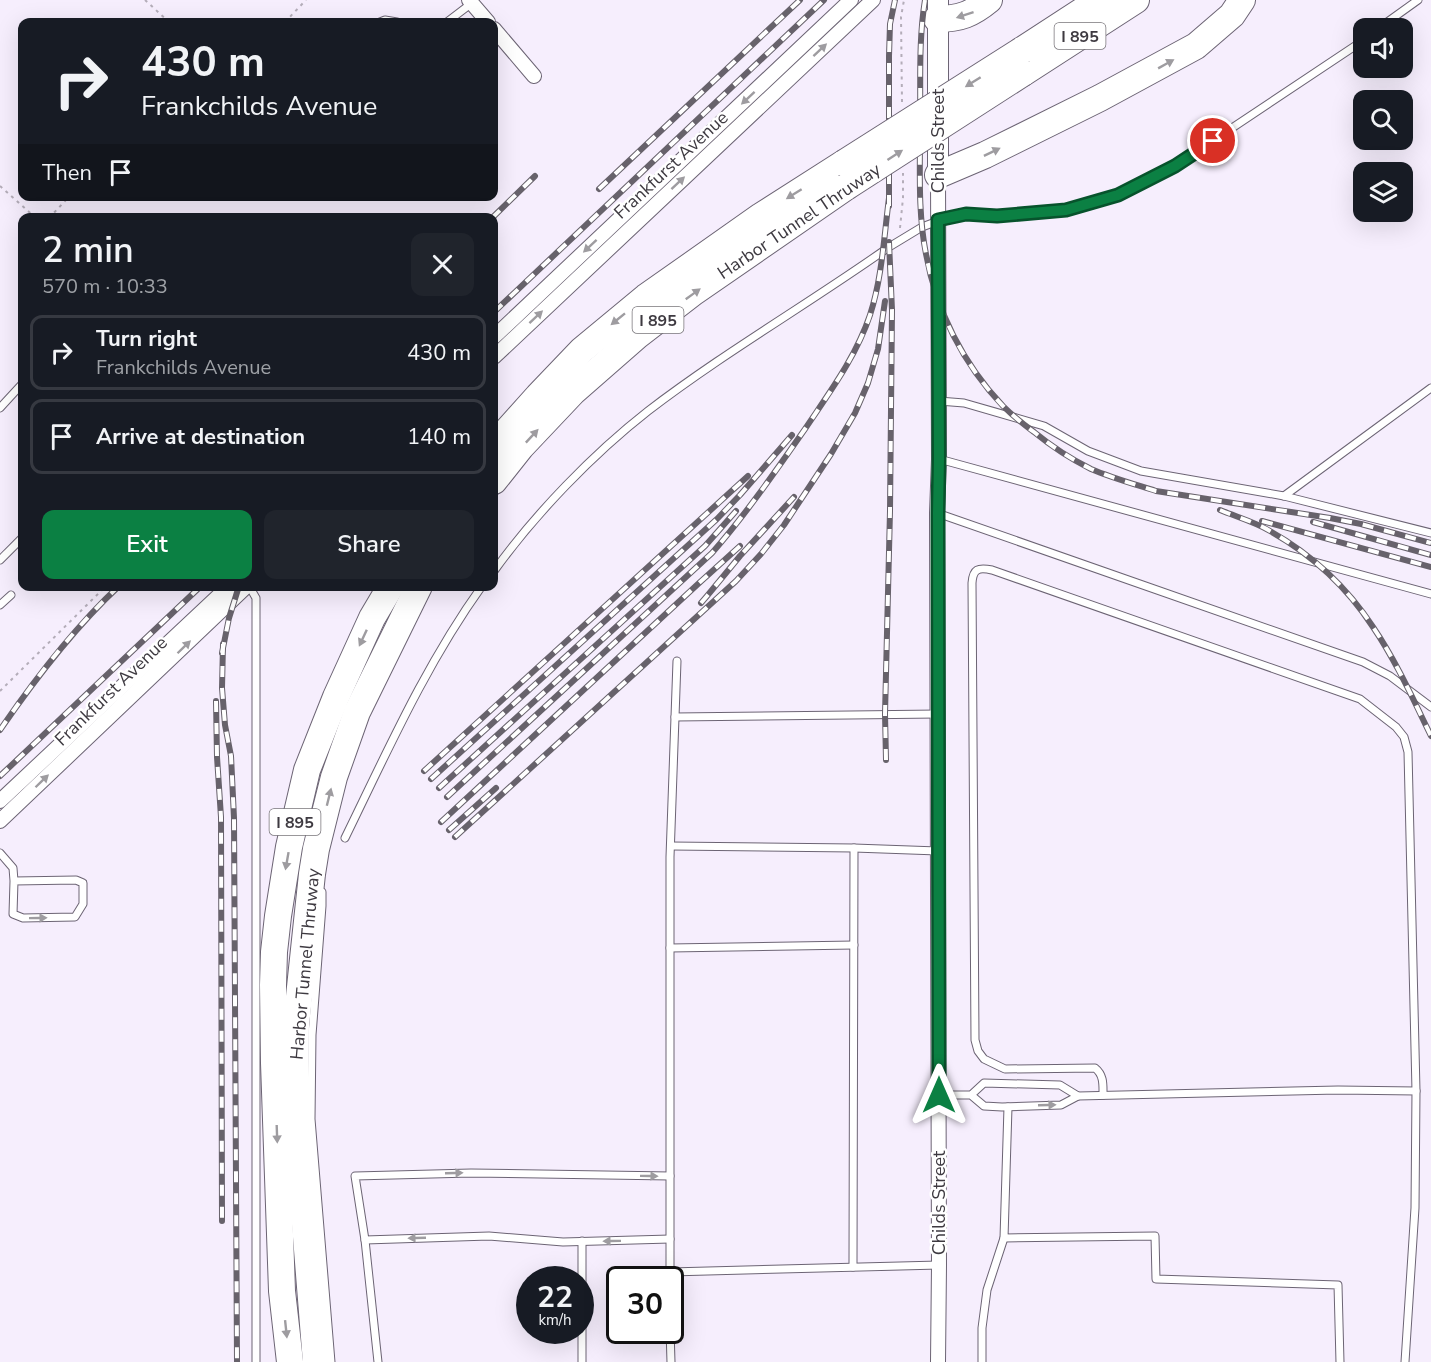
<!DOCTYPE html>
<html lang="en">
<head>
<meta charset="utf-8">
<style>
  body { margin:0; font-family:"Nunito Sans",sans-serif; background:#20242c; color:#f1f3f6; height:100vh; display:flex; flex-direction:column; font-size:22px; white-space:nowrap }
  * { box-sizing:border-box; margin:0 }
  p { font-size:20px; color:#9ea1a6 }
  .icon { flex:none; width:33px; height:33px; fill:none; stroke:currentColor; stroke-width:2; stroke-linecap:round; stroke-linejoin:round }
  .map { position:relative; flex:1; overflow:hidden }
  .details { position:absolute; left:18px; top:213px; width:480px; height:378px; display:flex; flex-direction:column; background:#171b24; border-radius:12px; box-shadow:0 6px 24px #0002 }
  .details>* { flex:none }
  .hud { position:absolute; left:18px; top:18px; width:480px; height:183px; border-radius:12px; box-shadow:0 6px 24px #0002; background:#171b24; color:#f1f3f6; overflow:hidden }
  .fabs { position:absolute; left:1353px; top:18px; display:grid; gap:12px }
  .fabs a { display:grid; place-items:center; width:60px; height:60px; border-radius:12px; background:#171b24; box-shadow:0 6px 24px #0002; font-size:30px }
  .speed { position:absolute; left:516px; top:1266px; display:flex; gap:12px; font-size:30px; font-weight:700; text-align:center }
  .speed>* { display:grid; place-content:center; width:78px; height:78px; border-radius:50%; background:#171b24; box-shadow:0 6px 24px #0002; line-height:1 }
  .speed small { font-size:15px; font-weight:400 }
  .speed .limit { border:3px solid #111; border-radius:9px; background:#fff; color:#111 }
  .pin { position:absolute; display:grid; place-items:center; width:51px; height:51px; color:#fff; margin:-26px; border:3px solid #fff; border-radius:50%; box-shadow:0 2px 6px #0007 }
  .me { position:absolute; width:66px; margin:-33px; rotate:0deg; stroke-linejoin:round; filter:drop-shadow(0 0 4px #0008) }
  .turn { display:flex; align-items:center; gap:21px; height:126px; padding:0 24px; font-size:27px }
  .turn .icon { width:78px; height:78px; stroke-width:2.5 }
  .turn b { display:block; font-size:42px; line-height:51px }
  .then { display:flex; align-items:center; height:57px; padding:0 24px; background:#0003; gap:12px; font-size:22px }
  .round { display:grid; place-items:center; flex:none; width:63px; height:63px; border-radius:12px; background:#20242c }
  .head { display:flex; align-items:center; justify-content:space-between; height:102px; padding:0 24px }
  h1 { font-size:36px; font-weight:600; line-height:45px }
  .button { display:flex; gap:12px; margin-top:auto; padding:12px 24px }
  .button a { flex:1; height:69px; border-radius:12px; background:#0b8043; color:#fff; font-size:24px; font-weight:600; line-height:69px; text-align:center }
  .button a+a { background:#20242c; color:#f1f3f6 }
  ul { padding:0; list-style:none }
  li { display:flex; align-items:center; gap:18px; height:75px; margin:0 12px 9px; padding:0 12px; border:3px solid #363941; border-radius:12px }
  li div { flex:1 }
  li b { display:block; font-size:22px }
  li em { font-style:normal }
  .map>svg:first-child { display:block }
</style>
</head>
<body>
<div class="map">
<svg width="1431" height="1362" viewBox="0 0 1431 1362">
  <rect width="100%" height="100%" fill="#f6eefd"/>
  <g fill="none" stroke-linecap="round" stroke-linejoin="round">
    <defs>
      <g id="service">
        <path d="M380,22L385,20L397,22"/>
        <path d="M447,22L472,3"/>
        <path d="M1379,28L1418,0"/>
        <path d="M939,401L964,403L1044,426L1088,451L1141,471L1284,496L1431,533"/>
        <path d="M0,408L22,384"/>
        <path d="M939,459L1431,594"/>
        <path d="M1284,496L1431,388"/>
        <path d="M937,513L1363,662L1390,676L1431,707"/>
        <path d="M0,560L22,538"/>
        <path d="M494,571C535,514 593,454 648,411C725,352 810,303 889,247L922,227L938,221L966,214L997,216L1066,210L1118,194L1175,166L1364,40"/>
        <path d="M249,586L256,598V1362"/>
        <path d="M0,605L11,595"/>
        <path d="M675,717L938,714"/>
        <path d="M345,838C387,752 426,664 482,586"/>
        <path d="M671,846L854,848L938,851"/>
        <path d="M0,853L13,868L14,881L13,914L23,918L75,917L83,904V883L76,880L14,881"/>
        <path d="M322,892V906L312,1035L311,1119L331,1362"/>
        <path d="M670,948L854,945"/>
        <path d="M939,1095H971L984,1106L1002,1107L1061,1105L1078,1096L1060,1085L984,1083L971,1095"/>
        <path d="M1103,1095C1103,1085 1104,1075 1095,1068L1005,1069L984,1059L978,1051L975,1040L972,583C973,569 978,567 992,570L1360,699L1396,727L1404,737L1408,752L1416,1091"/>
        <path d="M1078,1096L1338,1090L1416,1091L1415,1208L1405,1362"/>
        <path d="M1008,1107L1004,1238L1155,1236L1156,1279L1338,1285L1340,1362"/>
        <path d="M670,1176L471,1173L355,1176L365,1240L489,1236L563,1242L670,1239"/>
        <path d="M365,1240L378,1362"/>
        <path d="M582,1241V1362"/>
        <path d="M853,1267L854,848"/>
        <path d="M670,1272L939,1265"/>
        <path d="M670,1280V857L677,661"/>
        <path d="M670,1329L671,1362"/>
        <path d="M982,1362V1328L987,1290L1004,1238"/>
      </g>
      <g id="minor">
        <path d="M469,0L488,22"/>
        <path d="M494,29L534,76"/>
        <path d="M494,337L851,0"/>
        <path d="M494,357L873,0"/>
        <path d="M0,801L229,586"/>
        <path d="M0,821L247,586"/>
        <path d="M938,1362L939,1265L937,513L939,459L938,175"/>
      </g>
      <path id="secondary" d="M938,0V175"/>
      <g id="motorway">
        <path d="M937,19C960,19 972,14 989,0"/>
        <path d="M1022,50L1099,0"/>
        <path d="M1023,73L1136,0"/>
        <path d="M938,175L985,155L1100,98L1196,46L1232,15L1242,0"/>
        <path d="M494,445L538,396L582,350L646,297L761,216L844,163"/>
        <path d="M494,481L521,447L573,392L637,336L694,292L846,187"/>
        <path d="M290,1362L282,1291L274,1063L273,985L274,952L278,916L289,847L307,770L336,697L372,618L391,586"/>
        <path d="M316,1362L295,1098L296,1025L312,874L316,849L334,777L357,712L419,586"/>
      </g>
    </defs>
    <use href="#service" stroke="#6c6474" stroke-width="9"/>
    <use href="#minor" stroke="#6c6474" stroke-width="16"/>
    <use href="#secondary" stroke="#6c6474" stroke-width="22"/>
    <use href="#motorway" stroke="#6c6474" stroke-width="28"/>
    <g stroke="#b4adb9" stroke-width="2" stroke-dasharray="3 4.5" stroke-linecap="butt">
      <path d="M145,0L169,22"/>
      <path d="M285,22L306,0"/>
      <path d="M902,102L901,17L904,0"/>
      <path d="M0,186L36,218"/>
      <path d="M49,218L66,200L72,196"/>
      <path d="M900,228L903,198V173"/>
      <path d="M0,691L106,586"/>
    </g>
    <use href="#service" stroke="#fff" stroke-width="7"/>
    <use href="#minor" stroke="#fff" stroke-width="14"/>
    <use href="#secondary" stroke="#fff" stroke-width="20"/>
    <use href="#motorway" stroke="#fff" stroke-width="26"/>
    <defs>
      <g id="rail">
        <path d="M925,0C918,43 921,88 920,131C920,172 918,214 926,254C936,310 963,364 1003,406C1012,415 1023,424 1034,432C1051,446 1071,459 1091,469C1112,478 1134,484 1156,491L1330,518L1361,524L1431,543"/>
        <path d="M599,189L800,0"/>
        <path d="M889,206V56L890,24L895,0"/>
        <path d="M492,218L535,176"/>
        <path d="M494,312L824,0"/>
        <path d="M1220,510C1237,517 1255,522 1270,531C1311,554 1347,587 1373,627C1396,661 1413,699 1431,736"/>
        <path d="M1262,521L1431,567"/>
        <path d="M1313,522L1431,555"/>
        <path d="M701,603L707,596L740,556L794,497"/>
        <path d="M223,644L222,688L225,725L231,756L234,818L237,1362"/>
        <path d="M222,653L229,618L239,586"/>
        <path d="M216,701L217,757L221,817L222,1221"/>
        <path d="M0,730C35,679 73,629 119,586"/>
        <path d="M886,760L885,714L890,511L892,310L889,242"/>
        <path d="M424,771L748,476"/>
        <path d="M0,776L201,586"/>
        <path d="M431,779L717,519L740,495L792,435"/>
        <path d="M439,788L705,546L736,511"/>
        <path d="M447,797L712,553C746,514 775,472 805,429C829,393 856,357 870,315C882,278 884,237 889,198"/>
        <path d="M441,822L698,584L740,546"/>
        <path d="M449,830L496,788"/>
        <path d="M455,837L736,581L761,554L784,525L831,454L855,413L868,383L878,349L885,301"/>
      </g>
    </defs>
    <use href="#rail" stroke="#67626b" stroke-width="6"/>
    <use href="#rail" stroke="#fff" stroke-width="4" stroke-dasharray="11" stroke-linecap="butt"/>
    <defs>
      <g id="motorway-bridge">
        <path d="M844,163L1022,50"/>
        <path d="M846,187L1023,73"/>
      </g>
    </defs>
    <use href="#motorway-bridge" stroke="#6c6474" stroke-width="28" stroke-linecap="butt"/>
    <use href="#motorway-bridge" stroke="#fff" stroke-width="26"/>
  </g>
  <defs><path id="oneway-solid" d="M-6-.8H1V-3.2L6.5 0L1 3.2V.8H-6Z" transform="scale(1.5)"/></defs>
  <g fill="#9e9ca0">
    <use href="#oneway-solid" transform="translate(965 15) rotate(162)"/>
    <use href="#oneway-solid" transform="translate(820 50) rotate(-43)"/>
    <use href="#oneway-solid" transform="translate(1166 64) rotate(-29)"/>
    <use href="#oneway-solid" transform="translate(973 82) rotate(148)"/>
    <use href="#oneway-solid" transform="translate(748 98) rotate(137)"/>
    <use href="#oneway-solid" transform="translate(992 152) rotate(-26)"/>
    <use href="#oneway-solid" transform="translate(895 155) rotate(-33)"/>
    <use href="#oneway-solid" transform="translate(678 183) rotate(-43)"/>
    <use href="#oneway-solid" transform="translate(794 194) rotate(148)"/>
    <use href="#oneway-solid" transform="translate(590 246) rotate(137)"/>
    <use href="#oneway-solid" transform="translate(693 294) rotate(-36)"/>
    <use href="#oneway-solid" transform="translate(536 317) rotate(-43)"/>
    <use href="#oneway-solid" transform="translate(618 319) rotate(141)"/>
    <use href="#oneway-solid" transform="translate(532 436) rotate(-47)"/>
    <use href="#oneway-solid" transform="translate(363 638) rotate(115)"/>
    <use href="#oneway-solid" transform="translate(184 647) rotate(-44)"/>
    <use href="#oneway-solid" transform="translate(42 781) rotate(-44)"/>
    <use href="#oneway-solid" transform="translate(329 797) rotate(-76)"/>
    <use href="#oneway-solid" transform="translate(287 861) rotate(100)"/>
    <use href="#oneway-solid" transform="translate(38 918) rotate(-1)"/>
    <use href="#oneway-solid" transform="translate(1047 1105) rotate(-2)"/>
    <use href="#oneway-solid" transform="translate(277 1134) rotate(88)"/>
    <use href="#oneway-solid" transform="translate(454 1173) rotate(-2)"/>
    <use href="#oneway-solid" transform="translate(649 1176) rotate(1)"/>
    <use href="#oneway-solid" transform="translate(417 1238) rotate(178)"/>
    <use href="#oneway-solid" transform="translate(612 1241) rotate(179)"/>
    <use href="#oneway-solid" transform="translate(286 1329) rotate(84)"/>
  </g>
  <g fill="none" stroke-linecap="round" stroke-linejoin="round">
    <defs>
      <path id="route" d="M939,1095L938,513L939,459L938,220L966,214L997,216L1066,210L1118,195L1175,166L1213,141"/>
    </defs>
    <use href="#route" stroke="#07532c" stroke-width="15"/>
    <use href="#route" stroke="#0b8043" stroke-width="10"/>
  </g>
  <g text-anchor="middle" stroke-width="5" stroke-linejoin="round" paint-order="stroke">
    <g fill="#fff" stroke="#78757a" stroke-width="1.5">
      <rect x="1054.5" y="23" width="51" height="26" rx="4.5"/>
      <rect x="632.5" y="307" width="51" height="26" rx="4.5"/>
      <rect x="269.5" y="809" width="51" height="26" rx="4.5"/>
    </g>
    <g font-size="16" font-weight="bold" fill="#3e3a41">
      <text x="1080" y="42">I 895</text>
      <text x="658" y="326">I 895</text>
      <text x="295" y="828">I 895</text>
    </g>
    <g font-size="18" fill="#3e3a41" stroke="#fff">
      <text transform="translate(938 141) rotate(-90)" y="6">Childs Street</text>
      <text transform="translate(671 165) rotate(-43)" y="6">Frankfurst Avenue</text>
      <text transform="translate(799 221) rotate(-34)" y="6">Harbor Tunnel Thruway</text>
      <text transform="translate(111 691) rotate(-44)" y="6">Frankfurst Avenue</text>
      <text transform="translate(305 964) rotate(-85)" y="6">Harbor Tunnel Thruway</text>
      <text transform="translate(939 1203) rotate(-90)" y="6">Childs Street</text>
    </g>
  </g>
</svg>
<div class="fabs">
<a><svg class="icon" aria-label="sound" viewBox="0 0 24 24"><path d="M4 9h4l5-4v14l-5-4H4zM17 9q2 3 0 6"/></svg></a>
<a><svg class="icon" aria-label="search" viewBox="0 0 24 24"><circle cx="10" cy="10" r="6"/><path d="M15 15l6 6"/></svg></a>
<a><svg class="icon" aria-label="layers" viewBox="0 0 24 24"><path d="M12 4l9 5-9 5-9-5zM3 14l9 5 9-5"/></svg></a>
</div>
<div class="speed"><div>22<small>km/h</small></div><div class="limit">30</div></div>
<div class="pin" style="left:1213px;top:141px;background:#d93025"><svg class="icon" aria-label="arrive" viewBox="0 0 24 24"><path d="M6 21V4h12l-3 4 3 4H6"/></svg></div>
<svg class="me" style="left:939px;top:1095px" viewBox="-20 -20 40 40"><path d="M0-17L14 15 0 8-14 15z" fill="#0b8043" stroke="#fff" stroke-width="4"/></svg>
<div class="hud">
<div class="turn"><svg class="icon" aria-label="right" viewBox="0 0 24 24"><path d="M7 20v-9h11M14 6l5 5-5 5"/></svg><div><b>430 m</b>Frankchilds Avenue</div></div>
<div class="then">Then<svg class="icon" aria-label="arrive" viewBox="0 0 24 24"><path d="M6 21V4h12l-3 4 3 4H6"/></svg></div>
</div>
<section class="details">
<div class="head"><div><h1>2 min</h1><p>570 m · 10:33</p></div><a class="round"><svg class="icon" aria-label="close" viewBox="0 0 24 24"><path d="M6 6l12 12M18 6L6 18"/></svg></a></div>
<ul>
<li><svg class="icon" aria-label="right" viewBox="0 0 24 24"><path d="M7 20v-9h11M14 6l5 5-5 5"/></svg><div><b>Turn right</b><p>Frankchilds Avenue</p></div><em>430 m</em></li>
<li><svg class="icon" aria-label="arrive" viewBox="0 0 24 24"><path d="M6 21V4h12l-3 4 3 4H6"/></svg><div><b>Arrive at destination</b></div><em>140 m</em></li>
</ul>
<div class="button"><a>Exit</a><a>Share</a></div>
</section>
</div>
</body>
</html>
